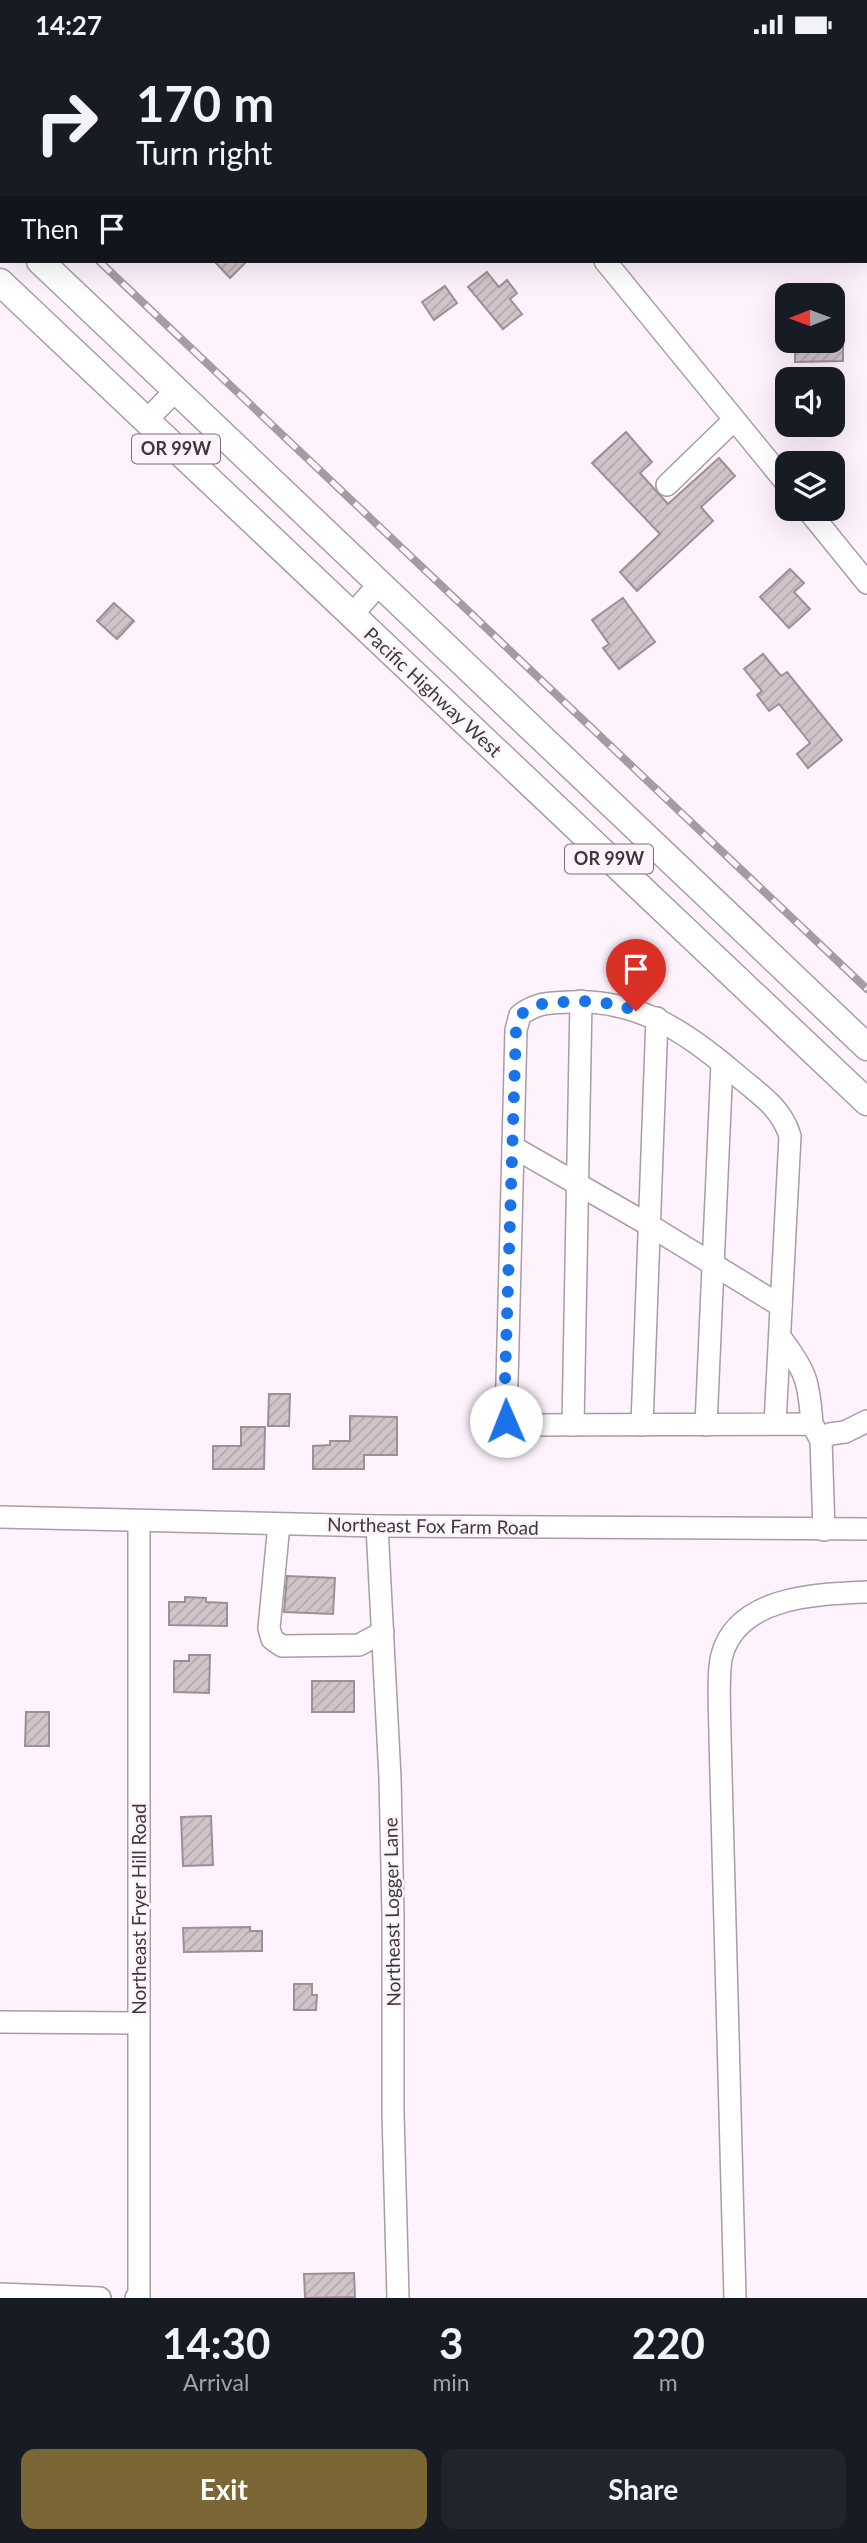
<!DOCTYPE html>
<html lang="en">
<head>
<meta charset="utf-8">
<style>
  body { margin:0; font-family:Lato,sans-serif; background:#20242c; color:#f1f3f6; height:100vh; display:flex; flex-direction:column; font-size:26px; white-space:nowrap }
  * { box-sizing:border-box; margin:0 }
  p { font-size:23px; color:#9ea1a6 }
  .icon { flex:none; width:38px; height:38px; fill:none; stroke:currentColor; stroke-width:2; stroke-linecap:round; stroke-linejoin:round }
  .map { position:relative; height:2249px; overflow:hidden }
  .details { display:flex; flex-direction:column; background:#171b24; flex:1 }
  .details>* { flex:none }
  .guide { position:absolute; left:0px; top:0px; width:868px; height:214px; box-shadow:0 7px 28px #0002; background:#171b24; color:#f1f3f6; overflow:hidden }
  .needle { width:46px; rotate:269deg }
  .tools { position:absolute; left:775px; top:234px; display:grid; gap:14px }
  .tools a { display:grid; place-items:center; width:70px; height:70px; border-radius:14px; background:#171b24; box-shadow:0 7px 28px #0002; font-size:35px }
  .pin { position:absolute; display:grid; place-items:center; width:60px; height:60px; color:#fff; margin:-72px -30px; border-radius:50% 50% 50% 0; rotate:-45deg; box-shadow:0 0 7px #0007 }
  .pin .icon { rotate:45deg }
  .me { position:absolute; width:77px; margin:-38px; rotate:359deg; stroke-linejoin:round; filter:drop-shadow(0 0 5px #0008) }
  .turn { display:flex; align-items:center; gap:24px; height:147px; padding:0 21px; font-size:32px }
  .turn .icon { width:91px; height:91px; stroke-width:2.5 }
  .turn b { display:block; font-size:49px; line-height:60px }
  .then { display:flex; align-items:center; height:66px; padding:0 21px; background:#0003; gap:14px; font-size:26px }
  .eta { display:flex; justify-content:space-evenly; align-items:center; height:119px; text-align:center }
  .eta b { font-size:42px; font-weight:700; line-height:49px }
  .cta { display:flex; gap:14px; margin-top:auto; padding:14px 21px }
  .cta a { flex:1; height:80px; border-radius:14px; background:#7a6735; color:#fff; font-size:28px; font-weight:700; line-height:80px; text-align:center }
  .cta a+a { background:#20242c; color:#f1f3f6 }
  .status { display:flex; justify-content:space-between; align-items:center; height:49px; padding:0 35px; background:#171b24; direction:ltr }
  .status svg { height:19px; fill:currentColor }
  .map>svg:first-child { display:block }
</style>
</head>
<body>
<div class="status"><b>14:27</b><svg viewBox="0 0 49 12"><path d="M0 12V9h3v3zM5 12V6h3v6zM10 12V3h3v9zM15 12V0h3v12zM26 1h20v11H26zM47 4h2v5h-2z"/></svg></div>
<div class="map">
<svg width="867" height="2249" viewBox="0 0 867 2249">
  <defs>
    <pattern id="building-hatch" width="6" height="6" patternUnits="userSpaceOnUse" patternTransform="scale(1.75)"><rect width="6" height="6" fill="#d1c3c8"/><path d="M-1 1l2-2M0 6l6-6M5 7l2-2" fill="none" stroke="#b4a8ad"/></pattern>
  </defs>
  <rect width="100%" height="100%" fill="#fef3fd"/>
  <g fill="url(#building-hatch)" stroke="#9d9095" stroke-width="2">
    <path d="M214,212H247L230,229Z"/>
    <path d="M487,223L499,238L507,231L517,244L510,250L522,265L503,280L468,238Z"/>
    <path d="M445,237L457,254L434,271L422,253Z"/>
    <path d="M795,292H843V312L795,313Z"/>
    <path d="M626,383L652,413L640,424L668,455L719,409L735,427L701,458L713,472L637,542L620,523L660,485L592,414Z"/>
    <path d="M790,520L804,534L794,543L810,560L789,579L760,548Z"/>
    <path d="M623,549L655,593L619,620L603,599L609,595L592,571Z"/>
    <path d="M114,554L134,572L117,590L97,572Z"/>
    <path d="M763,605L781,627L787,623L842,691L808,719L797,705L810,694L779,655L769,662L757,646L762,642L744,620Z"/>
    <path d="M269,1345H290L289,1377H268Z"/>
    <path d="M350,1367L397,1368V1406H364V1420H313V1397L330,1396V1392H350Z"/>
    <path d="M241,1378H265L264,1420H213V1397H241Z"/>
    <path d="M287,1527L335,1529L333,1565L284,1563Z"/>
    <path d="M185,1548L206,1549V1553L227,1554V1577L169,1576V1553H185Z"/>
    <path d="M189,1606H210L209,1644L174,1643V1612H189Z"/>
    <rect x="312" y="1632" width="42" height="31"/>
    <path d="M26,1663H49V1697H25Z"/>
    <path d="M211,1767L213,1816L183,1817L181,1768Z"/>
    <path d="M250,1878V1882H262V1902L184,1903L183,1879Z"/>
    <path d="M294,1935H312V1946H317L316,1961H294Z"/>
    <path d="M354,2224L355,2248L305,2249L304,2225Z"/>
  </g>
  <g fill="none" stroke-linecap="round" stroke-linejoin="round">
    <defs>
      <g id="minor">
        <path d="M27,0L28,2"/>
        <path d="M452,0L453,2"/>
        <path d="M0,37L2,36"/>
        <path d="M605,212L788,436"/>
        <path d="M146,372L176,341"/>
        <path d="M667,436L734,371"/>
        <path d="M807,460L867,534"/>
        <path d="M352,566L379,535"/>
        <path d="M513,1098L649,1176L781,1257"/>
        <path d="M780,1288C806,1322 809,1332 812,1375"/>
        <path d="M775,1375L790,1087C781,1058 760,1046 738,1027C688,984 639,950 571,953C549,954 538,953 520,966L516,981L506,1372L525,1376C621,1376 717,1376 812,1375L821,1391"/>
        <path d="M573,1376L581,952"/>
        <path d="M642,1376L657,969"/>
        <path d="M706,1376L722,1014"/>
        <path d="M0,1468L377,1477L867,1480"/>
        <path d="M279,1475L269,1579L272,1590L282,1597L359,1596L383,1583"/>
        <path d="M377,1477L390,1729L393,1865V2064L398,2249"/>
        <path d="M824,1481L821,1391L830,1385L845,1383L867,1372"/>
        <path d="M0,1973L139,1974"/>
        <path d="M0,2245L100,2249"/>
        <path d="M136,2249H139V1472"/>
        <path d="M735,2249L720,1688C720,1667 717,1624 722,1606C738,1547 818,1545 867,1543"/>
      </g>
      <g id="major">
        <path d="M0,173L2,175"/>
        <path d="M40,212L867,998"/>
        <path d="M0,233L867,1053"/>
      </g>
    </defs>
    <use href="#minor" stroke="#a79da6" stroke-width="24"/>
    <use href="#major" stroke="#a79da6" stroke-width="29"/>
    <use href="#minor" stroke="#fff" stroke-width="21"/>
    <use href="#major" stroke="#fff" stroke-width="26"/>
    <defs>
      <g id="rail">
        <path d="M0,117L2,119"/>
        <path d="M99,212L867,940"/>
      </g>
    </defs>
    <use href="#rail" stroke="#a49ca3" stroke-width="8"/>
    <use href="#rail" stroke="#fef3fd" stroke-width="5" stroke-dasharray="16" stroke-linecap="butt"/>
  </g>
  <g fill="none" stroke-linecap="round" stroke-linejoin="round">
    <path stroke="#1a73e8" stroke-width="12" stroke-dasharray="0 21.6" d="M506,1372L504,1363L516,981L520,966L533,957L547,954L581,952L616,955L636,962"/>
  </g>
  <g text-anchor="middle" stroke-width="5" stroke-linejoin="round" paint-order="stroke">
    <g fill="#fef3fd" stroke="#767075" stroke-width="2">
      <rect x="132" y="385.5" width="88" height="29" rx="5"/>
      <rect x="565" y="795.5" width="88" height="29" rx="5"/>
    </g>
    <g font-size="18" font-weight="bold" fill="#3c383b">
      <text x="176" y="406">OR 99W</text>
      <text x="609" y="816">OR 99W</text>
    </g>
    <g font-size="19" fill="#3c383b" stroke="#fef3fd">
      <text transform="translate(433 643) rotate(43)" y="7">Pacific Highway West</text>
      <text transform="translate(433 1477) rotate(1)" y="7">Northeast Fox Farm Road</text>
      <text transform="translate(139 1860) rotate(-90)" y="7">Northeast Fryer Hill Road</text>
      <text transform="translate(392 1863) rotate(-91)" y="7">Northeast Logger Lane</text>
    </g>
  </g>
</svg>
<div class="tools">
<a><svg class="needle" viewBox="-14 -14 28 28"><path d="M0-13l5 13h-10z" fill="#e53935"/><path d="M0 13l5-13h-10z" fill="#9ea1a6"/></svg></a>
<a><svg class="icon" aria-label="sound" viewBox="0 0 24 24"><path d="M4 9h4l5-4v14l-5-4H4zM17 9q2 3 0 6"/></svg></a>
<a><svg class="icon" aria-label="layers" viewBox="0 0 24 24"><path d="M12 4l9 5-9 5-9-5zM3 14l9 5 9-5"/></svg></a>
</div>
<div class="pin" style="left:636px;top:962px;background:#d93025"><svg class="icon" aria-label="arrive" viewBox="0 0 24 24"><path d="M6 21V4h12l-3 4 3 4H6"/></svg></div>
<svg class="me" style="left:506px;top:1372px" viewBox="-20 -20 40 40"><circle r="19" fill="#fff"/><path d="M0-13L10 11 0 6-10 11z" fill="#1a73e8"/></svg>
<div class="guide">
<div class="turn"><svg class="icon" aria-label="right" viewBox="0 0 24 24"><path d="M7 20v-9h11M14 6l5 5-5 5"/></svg><div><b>170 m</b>Turn right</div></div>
<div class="then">Then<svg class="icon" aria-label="arrive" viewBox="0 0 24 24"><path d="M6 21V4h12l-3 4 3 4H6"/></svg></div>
</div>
</div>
<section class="details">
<div class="eta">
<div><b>14:30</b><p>Arrival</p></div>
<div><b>3</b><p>min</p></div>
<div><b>220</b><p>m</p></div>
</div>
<div class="cta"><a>Exit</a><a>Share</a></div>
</section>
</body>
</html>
